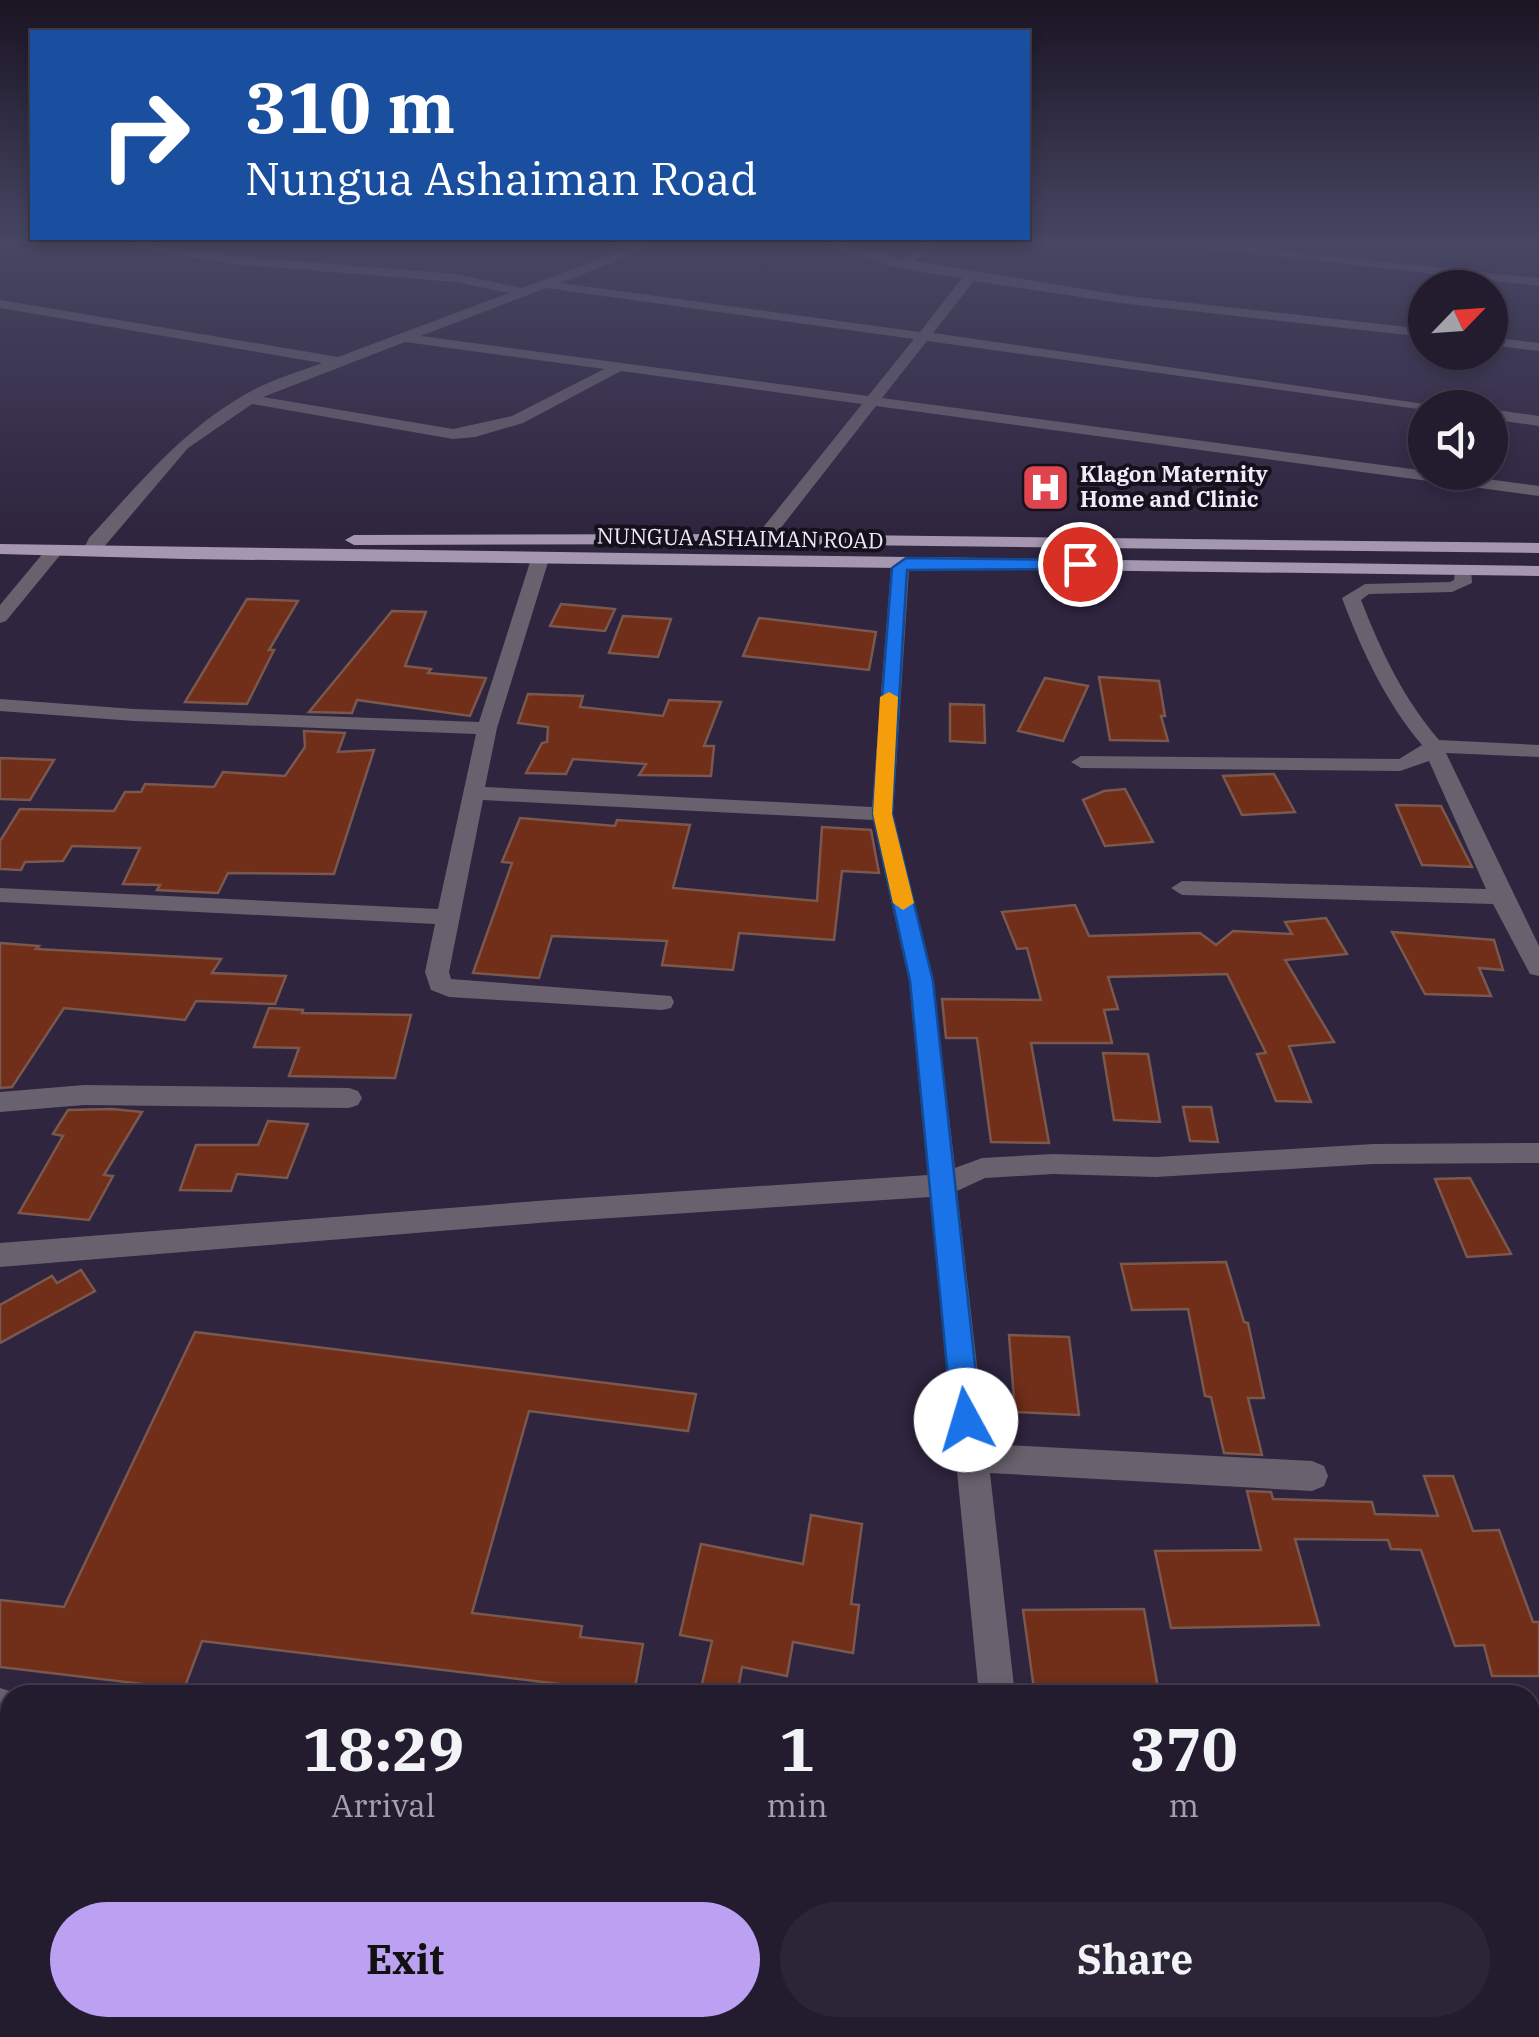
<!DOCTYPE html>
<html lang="en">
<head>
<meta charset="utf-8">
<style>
  body { margin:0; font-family:"IBM Plex Serif",serif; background:#2b2537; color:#f1f3f6; height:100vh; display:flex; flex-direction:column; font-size:38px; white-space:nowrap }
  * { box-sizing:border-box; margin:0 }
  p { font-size:32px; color:#a3a1aa }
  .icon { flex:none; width:55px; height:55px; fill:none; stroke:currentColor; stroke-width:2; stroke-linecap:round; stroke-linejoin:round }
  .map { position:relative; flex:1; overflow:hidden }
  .details { position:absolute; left:0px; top:1685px; width:1540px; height:352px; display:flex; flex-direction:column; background:#231c2f; border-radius:30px 30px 0 0; box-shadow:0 5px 15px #0003,0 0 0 2px #403a4b }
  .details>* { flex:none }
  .guide { position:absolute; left:30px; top:30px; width:1000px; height:210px; border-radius:0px; box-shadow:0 5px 15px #0003,0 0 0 2px #403a4b; background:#1a4fa0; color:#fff; overflow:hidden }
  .needle { width:65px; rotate:65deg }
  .fabs { position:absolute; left:1408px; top:270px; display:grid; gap:20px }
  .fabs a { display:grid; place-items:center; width:100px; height:100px; border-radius:50%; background:#231c2f; box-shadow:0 5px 15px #0003,0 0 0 2px #403a4b; font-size:50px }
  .pin { position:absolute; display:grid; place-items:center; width:85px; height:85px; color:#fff; margin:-42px; border:5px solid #fff; border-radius:50%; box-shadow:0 2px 10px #0007 }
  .me { position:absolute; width:110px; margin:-55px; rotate:354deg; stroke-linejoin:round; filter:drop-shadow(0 0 8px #0008) }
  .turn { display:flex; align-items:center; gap:35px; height:210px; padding:0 50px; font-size:45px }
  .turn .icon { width:130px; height:130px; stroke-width:2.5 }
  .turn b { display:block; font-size:70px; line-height:85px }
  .eta { display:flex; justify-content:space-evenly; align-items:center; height:170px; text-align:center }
  .eta b { font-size:60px; font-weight:800; line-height:70px }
  .button { display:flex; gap:20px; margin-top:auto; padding:20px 50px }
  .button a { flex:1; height:115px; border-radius:60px; background:#bca0f2; color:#111; font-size:40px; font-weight:800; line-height:115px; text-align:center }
  .button a+a { background:#2b2537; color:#f1f3f6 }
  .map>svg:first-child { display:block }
</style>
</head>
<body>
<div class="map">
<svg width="1539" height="2037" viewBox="0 0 1539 2037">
  <rect width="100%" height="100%" fill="#2f253f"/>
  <g fill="#712e19" stroke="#7a584e" stroke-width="2.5">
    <path d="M247,599L298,601L269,650H274L247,704L185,702Z"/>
    <path d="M561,604L615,609L605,631L550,626Z"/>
    <path d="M392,611L426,612L405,666L431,669L428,673L486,678L470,716L357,700L352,713L309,712Z"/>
    <path d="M623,616L671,619L658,657L609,653Z"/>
    <path d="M759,618L876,632L869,670L743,656Z"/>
    <path d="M1099,677L1159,681L1165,716H1161L1168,741L1110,740Z"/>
    <path d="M1045,678L1088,686L1063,741L1018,731Z"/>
    <path d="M528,694L583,696L580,707L663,716L669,700L721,702L704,746H714L711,776L639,775L646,764L573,759L566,774L526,773L542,743L547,742L548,727L518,723Z"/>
    <path d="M950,704L984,705L985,743L950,741Z"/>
    <path d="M304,731L345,733L338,752L374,750L334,874L228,873L218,893L157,890L160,885L123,884L140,848L72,846L63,861L25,862L21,870L0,869V841L20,809L114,811L125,792H141L145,784L214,787L223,772L285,776L305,747Z"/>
    <path d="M0,758L54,760L30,800L0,799Z"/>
    <path d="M1274,774L1295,812L1242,815L1223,776Z"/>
    <path d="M1125,789L1153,842L1105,846L1083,800L1104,791Z"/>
    <path d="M1396,805L1441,806L1472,867L1422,865Z"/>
    <path d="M520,818L615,826L617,820L690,825L673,888L817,901L822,827L871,830L879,873L842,871L834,940L739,933L733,970L662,965L667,941L552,936L539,978L473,973L512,863L502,862Z"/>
    <path d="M1075,905L1089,936L1200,933L1216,945L1233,931L1292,934L1285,922L1326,918L1347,954L1285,960L1334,1042L1289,1046L1311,1102L1276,1101L1257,1054L1266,1053L1227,974L1108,977L1118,1009L1104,1010L1112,1043H1031L1049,1143L991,1142L977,1038H946L942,999L1041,1000L1027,948L1017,949L1002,912Z"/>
    <path d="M1392,932L1494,940L1503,970L1479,968L1491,996L1425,994Z"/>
    <path d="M0,943L39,946L36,949L221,959L212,973L286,976L275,1004L196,1001L185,1020L64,1008L12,1087L0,1088Z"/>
    <path d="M269,1008L303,1010L302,1013L411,1015L395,1078L289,1076L299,1048L254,1047Z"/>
    <path d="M1103,1053L1148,1054L1160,1122L1114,1120Z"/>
    <path d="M1183,1107H1211L1218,1142L1190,1141Z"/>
    <path d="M112,1109L142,1112L104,1175L113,1176L89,1220L19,1213L63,1136L53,1134L68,1110Z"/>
    <path d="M268,1121L308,1124L287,1178L237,1174L231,1191L180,1190L196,1145H258Z"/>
    <path d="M1470,1178L1511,1254L1467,1257L1435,1179Z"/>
    <path d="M1226,1262L1244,1322L1248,1323L1264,1398H1248L1262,1455L1224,1453L1211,1397L1205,1396L1188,1309L1132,1310L1121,1264Z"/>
    <path d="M81,1270L95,1291L0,1343V1305L52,1276L57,1283Z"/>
    <path d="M195,1332L696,1394L688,1431L529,1411L472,1613L582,1626L580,1637L643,1644L634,1693L202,1641L184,1689L0,1667V1600L64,1607Z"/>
    <path d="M1009,1335L1069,1337L1079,1415L1015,1412Z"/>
    <path d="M1424,1476H1453L1473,1531L1499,1530L1533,1622H1539V1676H1492L1484,1645L1455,1646L1421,1550L1391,1549L1388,1540L1295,1539L1319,1625L1171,1628L1155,1551L1261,1550L1247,1491L1271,1492L1273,1499L1372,1502L1375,1514L1438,1516Z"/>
    <path d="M811,1515L862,1524L851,1604L859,1605L853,1653L793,1642L787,1676L742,1667L737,1695L701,1688L712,1641L680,1635L701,1544L803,1564Z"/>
    <path d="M1144,1609L1158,1688L1034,1689L1023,1610Z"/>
  </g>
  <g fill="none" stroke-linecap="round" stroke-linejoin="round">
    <g fill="#69616e" fill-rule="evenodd">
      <path d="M99,242H134L231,256L456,274L522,288L627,249L573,242H663L561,283L920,332L962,278L902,269L812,242H834L903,259L926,242H941L915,261L1120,295L1425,329V337L1120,303L974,281L933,333L1452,408L1425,410L927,341L882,398L1539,486V496L876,406L769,543H757V535L862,404L621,371L523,423L475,437L453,439L252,404L188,448L98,554L92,555L83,550L89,538C141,482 187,424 257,388C277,378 301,371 322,363L0,308V300L338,357L509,293L456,282L231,264ZM546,288L914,339L868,396L421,336ZM405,342L604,369L512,416L453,429L263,397Z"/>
      <path d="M1150,242H1195L1539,278V286Z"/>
      <path d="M1490,337L1539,343V351L1490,345Z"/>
      <path d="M1490,409L1539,416V426L1490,419Z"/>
      <path d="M55,545L64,550L61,554L6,621L0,623V605L49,546Z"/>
      <path d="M540,554L549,559L497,728L485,787L872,807L891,568L906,558L915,563L909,570L893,814L933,981L955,1168L982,1158L1053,1154L1156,1157L1373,1144L1539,1143V1163L1373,1164L1156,1177L1053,1174L985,1178L957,1191L986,1444L1312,1461L1324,1466L1328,1476L1324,1486L1312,1491L990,1473L1015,1695H979L930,1197L550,1222L0,1267V1243L550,1200L928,1175L909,981L873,820L483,800L449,972L451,979L671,996L674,1002L671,1008L662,1010L449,997L431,990L425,972L435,924L0,902V888L438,909L476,734L134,721L0,711V699L134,709L479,722L531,559Z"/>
      <path d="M1462,565L1471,570L1472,583L1452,592L1369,594L1361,600C1381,651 1403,698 1439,740L1539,745V757L1446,753L1539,946V976L1530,974L1493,904L1182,895L1171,888L1182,881L1486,889L1429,761L1400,771L1081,768L1071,762L1081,756L1399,759L1422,745C1385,701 1362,651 1342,598L1365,584L1450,582L1454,580L1456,566Z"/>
      <path d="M84,1085L349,1088L358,1091L362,1098L358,1105L349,1108L84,1105L0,1112V1092Z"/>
      <path d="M0,1688L23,1695H10V1726L0,1724Z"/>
      <path d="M10,1844V1914L0,1918V1848Z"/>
      <path d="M1023,2028H1065L1067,2037H1025Z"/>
    </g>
    <g fill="#a697b1" fill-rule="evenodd">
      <path d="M763,534L1539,543V553L763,544L354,545L345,540L354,535Z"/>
      <path d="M0,544L1539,566V576L185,559L0,554Z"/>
    </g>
  </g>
  <linearGradient id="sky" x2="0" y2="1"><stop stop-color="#1a1423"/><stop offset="0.46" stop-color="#474663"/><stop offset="1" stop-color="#474663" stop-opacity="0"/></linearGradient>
  <rect width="1539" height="528" fill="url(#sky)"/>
  <path fill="#1a73e8" stroke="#114b97" stroke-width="2.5" d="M906,558L1080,560L1088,564L1080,569L907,570L892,814L933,981L981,1420L977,1428L966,1432L956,1428L952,1420L910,981L873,814L892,568Z"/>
  <path fill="#f59e0b" d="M889,692L898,697L892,814L914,903L903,910L893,903L873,814L880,697Z"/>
  <defs>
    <symbol id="hospital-square" viewBox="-11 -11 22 22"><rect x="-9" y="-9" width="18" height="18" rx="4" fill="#e0444e" stroke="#15111c"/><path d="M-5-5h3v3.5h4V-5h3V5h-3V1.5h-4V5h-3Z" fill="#fff"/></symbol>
  </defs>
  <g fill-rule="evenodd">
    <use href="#hospital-square" x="1018" y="460" width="55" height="55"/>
  </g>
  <g text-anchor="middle" stroke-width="8" stroke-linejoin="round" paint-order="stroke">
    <g font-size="22" font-weight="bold" fill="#f0eafb" stroke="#15111c" text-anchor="start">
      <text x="1080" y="482">Klagon Maternity<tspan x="1080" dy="25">Home and Clinic</tspan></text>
    </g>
    <g font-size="22" fill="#f0eafb" stroke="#15111c">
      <text transform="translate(740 538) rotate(1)" y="8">NUNGUA ASHAIMAN ROAD</text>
    </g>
  </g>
</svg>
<div class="fabs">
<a><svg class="needle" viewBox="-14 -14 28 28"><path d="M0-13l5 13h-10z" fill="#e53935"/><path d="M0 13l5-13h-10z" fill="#a3a1aa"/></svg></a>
<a><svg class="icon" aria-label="sound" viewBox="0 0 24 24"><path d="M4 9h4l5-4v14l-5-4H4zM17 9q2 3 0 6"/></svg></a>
</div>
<div class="pin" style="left:1080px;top:564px;background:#d93025"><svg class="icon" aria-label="arrive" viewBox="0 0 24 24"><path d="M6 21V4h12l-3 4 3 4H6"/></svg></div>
<svg class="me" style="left:966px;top:1420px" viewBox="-20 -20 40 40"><circle r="19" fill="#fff"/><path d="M0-13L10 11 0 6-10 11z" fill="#1a73e8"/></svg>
<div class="guide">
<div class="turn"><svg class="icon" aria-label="right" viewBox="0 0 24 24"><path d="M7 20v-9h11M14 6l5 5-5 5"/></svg><div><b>310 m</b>Nungua Ashaiman Road</div></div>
</div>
<section class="details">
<div class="eta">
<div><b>18:29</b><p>Arrival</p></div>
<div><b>1</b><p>min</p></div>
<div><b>370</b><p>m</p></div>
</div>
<div class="button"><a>Exit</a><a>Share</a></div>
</section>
</div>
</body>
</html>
